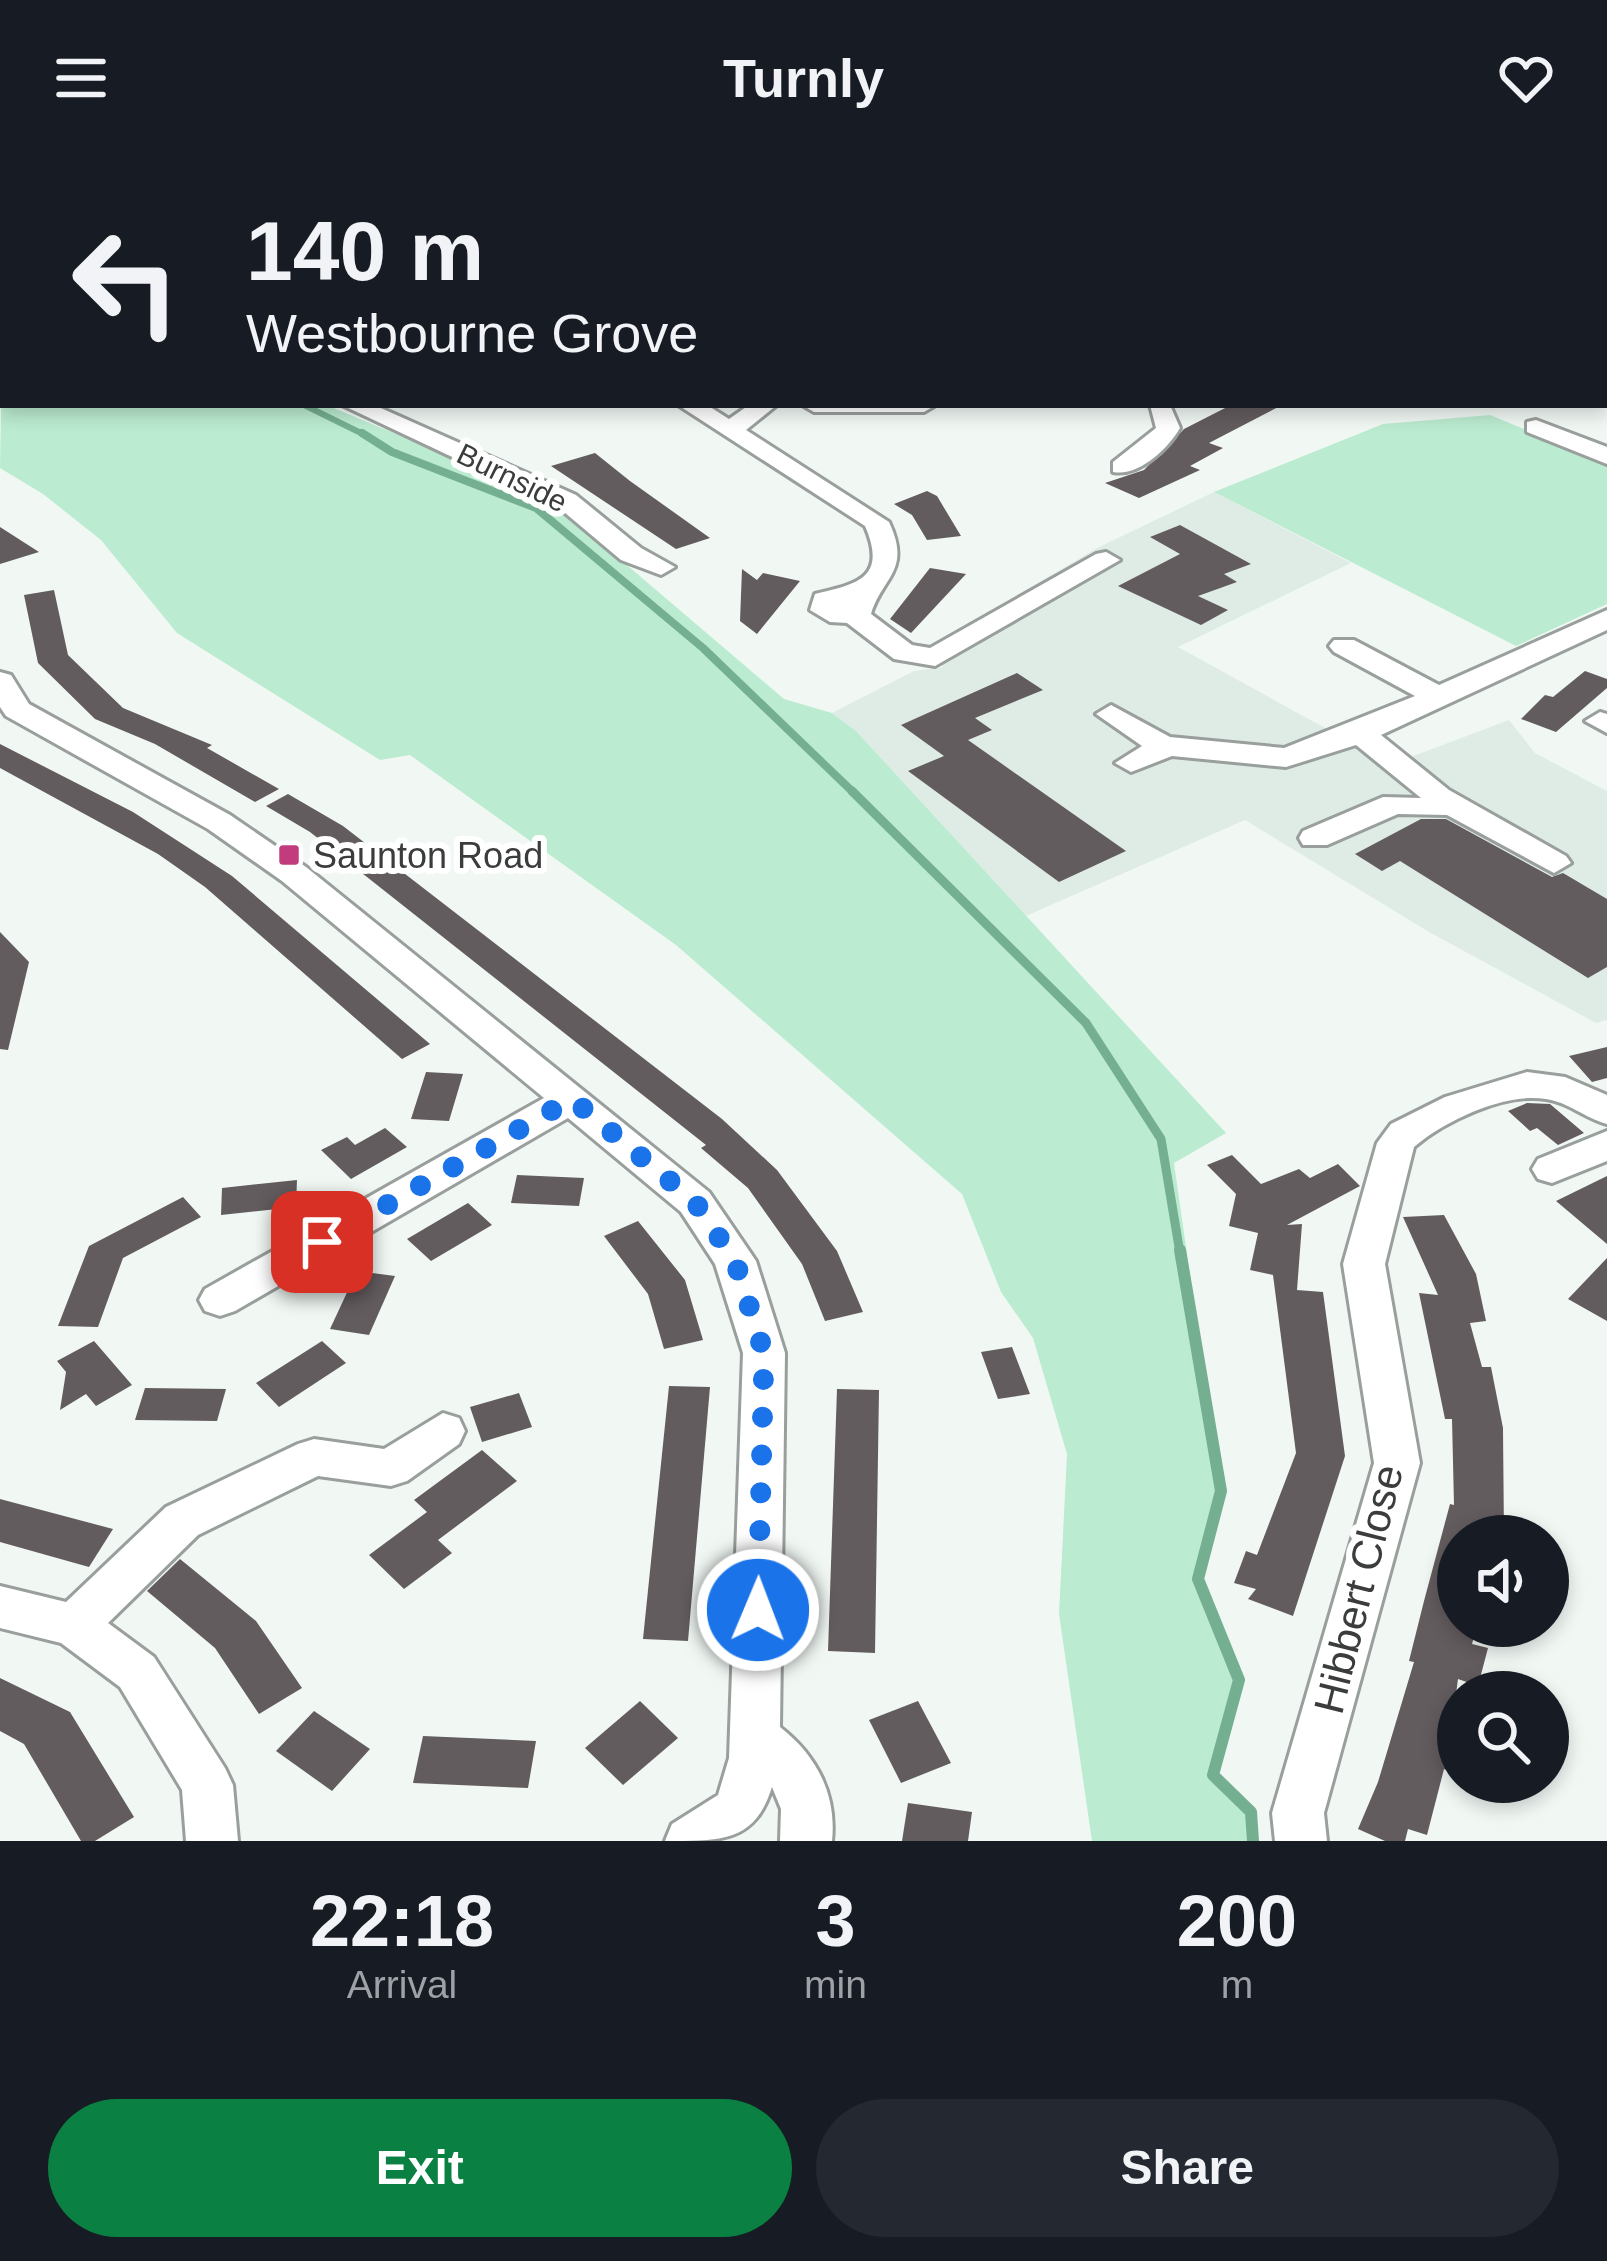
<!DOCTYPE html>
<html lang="en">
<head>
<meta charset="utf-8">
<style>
  body { margin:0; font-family:Arial,sans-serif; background:#242831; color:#f1f3f6; height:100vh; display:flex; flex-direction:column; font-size:45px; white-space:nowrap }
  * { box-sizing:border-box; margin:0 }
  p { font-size:39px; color:#9ea1a6 }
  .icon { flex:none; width:66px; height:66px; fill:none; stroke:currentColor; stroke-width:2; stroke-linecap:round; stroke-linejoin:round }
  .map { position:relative; height:1685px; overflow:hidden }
  .panel { display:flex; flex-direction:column; background:#171b24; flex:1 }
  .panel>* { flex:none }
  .banner { position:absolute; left:0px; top:0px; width:1608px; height:252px; box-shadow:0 6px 18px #0003; background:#171b24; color:#f1f3f6; overflow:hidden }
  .buttons { position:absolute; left:1437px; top:1359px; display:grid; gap:24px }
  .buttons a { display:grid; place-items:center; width:132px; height:132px; border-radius:50%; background:#171b24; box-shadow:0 6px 18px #0003; font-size:60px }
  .pin { position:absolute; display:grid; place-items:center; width:102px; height:102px; color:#fff; margin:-51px; border-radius:24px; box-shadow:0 6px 18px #0006 }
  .me { position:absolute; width:132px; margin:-66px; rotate:1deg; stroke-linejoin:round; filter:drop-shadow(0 0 9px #0008) }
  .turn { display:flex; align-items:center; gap:42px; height:252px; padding:0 48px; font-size:54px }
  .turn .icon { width:156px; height:156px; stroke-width:2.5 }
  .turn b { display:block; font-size:84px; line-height:102px }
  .eta { display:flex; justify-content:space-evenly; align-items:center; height:204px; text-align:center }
  .eta b { font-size:72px; font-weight:700; line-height:84px }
  .action { display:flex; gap:24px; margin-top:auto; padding:24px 48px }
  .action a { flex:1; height:138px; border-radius:72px; background:#0b8043; color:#fff; font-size:48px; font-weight:700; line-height:138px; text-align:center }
  .action a+a { background:#242831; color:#f1f3f6 }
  header { display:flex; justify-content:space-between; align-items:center; height:156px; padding:0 48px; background:#171b24; font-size:54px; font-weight:700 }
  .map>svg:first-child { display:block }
</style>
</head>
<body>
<header><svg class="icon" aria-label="menu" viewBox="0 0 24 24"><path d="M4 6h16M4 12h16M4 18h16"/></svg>Turnly<svg class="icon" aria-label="heart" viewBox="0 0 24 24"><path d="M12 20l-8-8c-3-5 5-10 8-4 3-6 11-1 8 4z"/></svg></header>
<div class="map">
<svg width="1607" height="1685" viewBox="0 0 1607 1685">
  <rect width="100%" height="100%" fill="#f1f8f4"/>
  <path fill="#dfece5" d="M1214,336L1351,407L1178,491L1334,577L1384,611L1509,564L1535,597L1607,635V864L1596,867L1429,776L1245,664L1026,760L856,575L832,557L914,515L943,511L933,489L1097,392Z"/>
  <g fill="#bbebd0">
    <path d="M3,131V249H326L546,340L784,543L832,557L856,575L1226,977L1174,1007L1221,1337L1198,1420L1239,1524L1211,1617L1253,1653L1255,1685H1092L1059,1458L1067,1298L1033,1182L1001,1136L962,1038L676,789L410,599L380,604L177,477L101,384L43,338L0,312Z"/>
    <path d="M1490,259L1607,307V448L1516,490L1214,336L1383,268Z"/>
  </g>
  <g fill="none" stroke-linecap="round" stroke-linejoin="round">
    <path stroke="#75af91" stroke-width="6" d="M304,249L367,280"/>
    <path stroke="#75af91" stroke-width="8" d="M362,277L392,296L536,352L703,492L855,638"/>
    <path stroke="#75af91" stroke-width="9" d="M852,635L1086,867L1161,983L1180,1097"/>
    <path stroke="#75af91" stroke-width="12" d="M1180,1094L1221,1335L1198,1423L1239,1524L1213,1619L1251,1656L1253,1685"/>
  </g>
  <g fill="#635c5f">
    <path d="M1231,249H1282L1209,287L1223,292L1190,310L1200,314L1139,342L1105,327L1144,314L1184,273Z"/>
    <path d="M595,297L630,325L710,382L676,393L551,310Z"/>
    <path d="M927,335L937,340L961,380L927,384L912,359L894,348Z"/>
    <path d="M1180,369L1251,408L1224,418L1237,426L1198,440L1228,454L1201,469L1118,430L1180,398L1150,381Z"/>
    <path d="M0,371L39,396L0,408Z"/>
    <path d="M930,412L966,418L911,477L890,463Z"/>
    <path d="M742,413L757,424L763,417L800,425L757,478L740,465Z"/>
    <path d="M54,434L68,499L123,552L212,589L207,592L279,633L255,646L155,588L95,563L38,507L24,439Z"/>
    <path d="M1585,515L1607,523V532L1556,576L1521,563L1545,539L1553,541Z"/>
    <path d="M1017,517L1043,534L975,562L992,574L968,584L1126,695L1059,726L908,615L944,600L901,569Z"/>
    <path d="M0,588L133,656L232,720L430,888L402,903L205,731L158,698L0,612Z"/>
    <path d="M288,638L343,670L722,963L777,1014L837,1095L863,1156L825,1165L802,1108L748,1032L701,992L706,989L310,676L266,650Z"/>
    <path d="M1421,663H1446L1552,721L1563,717L1607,743V811L1588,822L1400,705L1382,715L1355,698Z"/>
    <path d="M0,776L29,806L8,894L0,893Z"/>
    <path d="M1607,891V922L1592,926L1569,900Z"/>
    <path d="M426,916L463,918L449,965L411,963Z"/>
    <path d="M1527,947L1550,948L1584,977L1558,989L1537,972L1530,975L1508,955Z"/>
    <path d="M385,972L407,991L351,1023L321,994L347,981L355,989Z"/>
    <path d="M1232,999L1261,1028L1299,1013L1310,1022L1338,1008L1360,1030L1287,1069L1302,1068L1297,1134L1323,1136L1345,1300L1293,1460L1248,1443L1256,1433L1234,1427L1246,1395L1257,1399L1296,1297L1273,1119L1250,1114L1258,1077L1229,1070L1236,1038L1207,1009Z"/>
    <path d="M517,1019L584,1022L579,1050L511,1047Z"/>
    <path d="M1607,1020V1088L1556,1045Z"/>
    <path d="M297,1024L296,1051L221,1059L222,1032Z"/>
    <path d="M183,1041L201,1061L123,1102L98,1171L58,1170L89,1090Z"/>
    <path d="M468,1047L492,1069L431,1105L407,1083Z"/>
    <path d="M1444,1059L1476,1118L1486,1165L1470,1167L1482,1211H1491L1503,1272L1504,1380H1458V1470H1477L1472,1488L1488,1492L1478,1530L1458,1523L1450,1582L1458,1585V1619L1444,1613L1427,1679L1408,1673L1405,1685H1385L1358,1673L1378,1626L1414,1506L1409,1505L1424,1445L1450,1348L1454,1349L1452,1263H1445L1419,1137L1438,1139L1403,1061Z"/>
    <path d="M638,1065L685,1124L703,1184L664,1193L648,1138L604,1080Z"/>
    <path d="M1607,1102V1165L1568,1143Z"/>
    <path d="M357,1115L395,1120L369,1179L330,1173Z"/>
    <path d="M94,1185L132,1229L96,1250L86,1238L60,1254L66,1216L57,1205Z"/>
    <path d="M322,1185L346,1207L279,1251L256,1227Z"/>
    <path d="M1012,1191L1030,1238L998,1243L981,1196Z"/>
    <path d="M669,1230L710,1231L688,1485L643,1483Z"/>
    <path d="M145,1232L226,1233L217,1265L135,1264Z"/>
    <path d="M837,1233L879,1234L875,1497L828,1495Z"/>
    <path d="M519,1237L532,1271L482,1286L470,1251Z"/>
    <path d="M482,1294L517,1325L438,1384L452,1397L404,1433L369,1399L427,1356L414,1344Z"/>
    <path d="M0,1343L113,1373L89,1411L0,1386Z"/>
    <path d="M180,1403L256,1465L302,1532L259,1558L215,1492L147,1435Z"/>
    <path d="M0,1522L70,1556L134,1661L95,1685H81L24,1588L0,1575Z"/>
    <path d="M640,1545L678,1582L623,1629L585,1592Z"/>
    <path d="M918,1545L951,1607L901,1627L869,1564Z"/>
    <path d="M314,1555L370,1593L332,1635L276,1595Z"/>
    <path d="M423,1580L536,1585L528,1632L413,1627Z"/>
    <path d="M908,1647L972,1656L968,1685H902Z"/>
  </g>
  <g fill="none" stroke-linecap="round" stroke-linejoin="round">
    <defs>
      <g id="minor">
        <path d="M62,0H85L60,3Z"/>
        <path d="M126,0H163L165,3H124Z"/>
        <path d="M185,0H206L183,3Z"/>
        <path d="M474,0H527L529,3H476Z"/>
        <path d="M867,0H921L923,3H865Z"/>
        <path d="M1071,0H1094L1069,3Z"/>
        <path d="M1259,0H1285L1257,3Z"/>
        <path d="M1535,0H1564L1533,3Z"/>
        <path d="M0,64L3,65V77L0,76Z"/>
        <path d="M3,110V124L0,125V111Z"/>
        <path d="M1605,157L1607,158V172L1605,171Z"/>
        <path d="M342,249H374L576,339L641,392L675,411L661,419L621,404L558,351Z"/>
        <path d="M678,249H707L729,263L749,249H777L746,274L889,366C912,415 882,421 871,458L912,489L930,492L1096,398L1106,396L1120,404L935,510L894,503L847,467L830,466L810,454L815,438C856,428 888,423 865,370Z"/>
        <path d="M802,249H936L924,256H814Z"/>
        <path d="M1150,249H1170L1180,272C1168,293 1138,321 1113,316V306L1156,272Z"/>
        <path d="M1536,264L1607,291V308L1527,276V266Z"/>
        <path d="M1607,454V474L1381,579L1449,634L1566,700L1571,707L1554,717L1447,659L1398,658L1327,689H1303L1299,682L1303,675L1383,641L1421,642L1356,589L1286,611L1172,600L1131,616L1115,607L1142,590L1096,558L1111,549L1170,581L1284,592L1415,540L1334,496L1329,490L1334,484H1354L1439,529Z"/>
        <path d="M0,516L11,519L29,548L230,659L306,711L709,1036L756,1105L785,1197L780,1571C816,1599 837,1638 832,1685H780L781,1653L772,1631C755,1685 724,1685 665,1685L672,1668L718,1639L729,1602L743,1197L715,1108L681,1056L568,962L235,1155L220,1160L205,1155L199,1144L205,1133L544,942L282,725L208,673L6,560L0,551Z"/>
        <path d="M1600,556L1607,558V577L1585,565Z"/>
        <path d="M1527,916L1565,921L1607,939V968C1585,962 1568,946 1546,943C1505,936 1444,965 1414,991L1385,1108L1420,1307L1324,1657L1327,1685H1275L1272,1657L1374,1307L1343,1108L1377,987L1391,968L1445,941Z"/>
        <path d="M1607,975V1005L1552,1027L1538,1023L1532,1013L1538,1003Z"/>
        <path d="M443,1257L459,1262L465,1275L459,1288L407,1325L391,1330L318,1320L198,1379L108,1467L154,1501L225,1612L233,1629L238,1685H186L182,1634L120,1531L61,1487L0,1472V1430L66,1446L166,1351L298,1288L314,1283L384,1293Z"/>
      </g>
      <g id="major">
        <path d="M0,35L3,36V52L0,51Z"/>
        <rect x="1605" y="190" width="2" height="18"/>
      </g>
    </defs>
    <use href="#minor" stroke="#999f9c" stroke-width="6"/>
    <use href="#major" stroke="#d4d4d4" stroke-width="6"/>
    <use href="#minor" fill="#fff" fill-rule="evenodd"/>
    <use href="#major" fill="#8ac5aa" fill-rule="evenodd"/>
  </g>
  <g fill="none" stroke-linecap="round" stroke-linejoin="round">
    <path stroke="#1a73e8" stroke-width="21" stroke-dasharray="0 37.8" d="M322,1086L572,943L695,1046L735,1105L764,1197L758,1454"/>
  </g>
  <rect fill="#c23c7d" stroke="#fff" stroke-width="4.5" x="277" y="687" width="24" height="24" rx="6"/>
  <g text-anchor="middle" stroke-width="12" stroke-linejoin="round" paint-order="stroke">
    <g font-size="30" fill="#3b3d3c" stroke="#fff">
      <text transform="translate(512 322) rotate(26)" y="10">Burnside</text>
    </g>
    <g font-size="36" fill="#3b3d3c" stroke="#fff" text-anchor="start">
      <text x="313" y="712">Saunton Road</text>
    </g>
    <g font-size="42" fill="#3b3d3c" stroke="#fff">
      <text transform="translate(1358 1433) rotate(-76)" y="15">Hibbert Close</text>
    </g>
  </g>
</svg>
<div class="buttons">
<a><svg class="icon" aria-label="sound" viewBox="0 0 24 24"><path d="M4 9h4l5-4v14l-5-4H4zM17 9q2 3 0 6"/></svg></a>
<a><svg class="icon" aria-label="search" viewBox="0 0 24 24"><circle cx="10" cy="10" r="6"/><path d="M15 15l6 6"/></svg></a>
</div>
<div class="pin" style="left:322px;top:1086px;background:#d93025"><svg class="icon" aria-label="arrive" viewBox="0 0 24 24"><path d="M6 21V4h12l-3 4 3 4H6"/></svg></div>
<svg class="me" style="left:758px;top:1454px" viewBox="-20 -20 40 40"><circle r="17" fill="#1a73e8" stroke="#fff" stroke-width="3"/><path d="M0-11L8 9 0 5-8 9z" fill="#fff"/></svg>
<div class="banner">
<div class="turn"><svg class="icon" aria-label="left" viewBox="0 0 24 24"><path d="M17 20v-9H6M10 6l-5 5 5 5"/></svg><div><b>140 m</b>Westbourne Grove</div></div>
</div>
</div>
<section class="panel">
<div class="eta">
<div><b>22:18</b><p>Arrival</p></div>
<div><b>3</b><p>min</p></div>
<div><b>200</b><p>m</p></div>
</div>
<div class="action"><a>Exit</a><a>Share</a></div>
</section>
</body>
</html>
